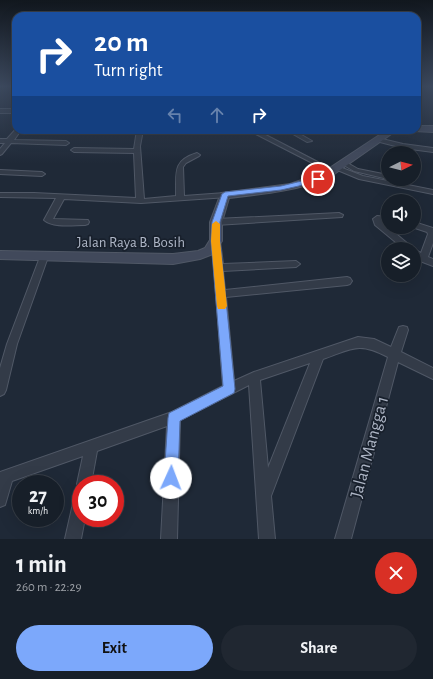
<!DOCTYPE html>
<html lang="en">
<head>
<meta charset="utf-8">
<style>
  body { margin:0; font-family:"Alegreya Sans",sans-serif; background:#202731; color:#f1f3f6; height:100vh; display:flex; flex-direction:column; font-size:15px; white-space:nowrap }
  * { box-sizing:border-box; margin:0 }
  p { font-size:13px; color:#9ea2a8 }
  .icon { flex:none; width:22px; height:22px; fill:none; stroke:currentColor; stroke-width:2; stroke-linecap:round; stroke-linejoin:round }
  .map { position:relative; height:539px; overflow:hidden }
  .details { display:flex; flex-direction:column; background:#171f29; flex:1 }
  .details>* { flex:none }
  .hud { position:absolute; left:12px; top:12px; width:409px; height:122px; border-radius:12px; box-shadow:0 4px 16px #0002,0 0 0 1px #363d46; background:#1a4fa0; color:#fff; overflow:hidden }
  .needle { width:26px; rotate:84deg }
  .fabs { position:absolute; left:381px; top:146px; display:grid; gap:8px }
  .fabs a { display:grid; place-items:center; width:40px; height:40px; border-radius:50%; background:#171f29; box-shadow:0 4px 16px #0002,0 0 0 1px #363d46; font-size:20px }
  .speed { position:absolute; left:12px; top:475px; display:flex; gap:8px; font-size:20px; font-weight:700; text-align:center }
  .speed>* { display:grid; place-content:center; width:52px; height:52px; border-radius:50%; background:#171f29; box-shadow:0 4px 16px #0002,0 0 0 1px #363d46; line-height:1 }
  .speed small { font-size:10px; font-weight:400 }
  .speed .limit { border:6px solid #d22; background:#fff; color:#111 }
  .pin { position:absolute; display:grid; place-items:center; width:34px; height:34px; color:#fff; margin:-17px; border:2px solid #fff; border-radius:50%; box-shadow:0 1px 4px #0007 }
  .me { position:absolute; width:44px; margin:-22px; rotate:2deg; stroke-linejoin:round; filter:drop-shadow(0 0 3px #0008) }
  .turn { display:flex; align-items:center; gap:14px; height:84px; padding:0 16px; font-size:18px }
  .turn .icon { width:52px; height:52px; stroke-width:2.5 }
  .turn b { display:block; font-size:28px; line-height:34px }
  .lanes { display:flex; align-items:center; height:38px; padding:0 16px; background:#0003; justify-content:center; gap:20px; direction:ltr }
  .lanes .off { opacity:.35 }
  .round { display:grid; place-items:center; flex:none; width:42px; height:42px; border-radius:21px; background:#202731 }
  .summary { display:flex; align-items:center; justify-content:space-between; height:68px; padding:0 16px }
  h1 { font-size:24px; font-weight:600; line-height:30px }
  .cta { display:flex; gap:8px; margin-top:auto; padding:8px 16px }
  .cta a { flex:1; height:46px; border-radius:24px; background:#7ca8fb; color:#111; font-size:16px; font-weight:600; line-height:46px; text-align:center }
  .cta a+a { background:#202731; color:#f1f3f6 }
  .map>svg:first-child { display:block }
</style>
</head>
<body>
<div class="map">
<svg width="433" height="539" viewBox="0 0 433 539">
  <rect width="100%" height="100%" fill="#1f2937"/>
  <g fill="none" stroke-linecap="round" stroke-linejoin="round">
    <defs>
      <g id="minor">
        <rect x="0" y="109" width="16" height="4"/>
        <path d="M16,129V130H21L14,140L66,141L69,143L66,145L11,143L2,154L0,155V149L5,143H0V139H7Z"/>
        <path d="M137,130H143L140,146L144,199L176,196C177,174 171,161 197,153L200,155L199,156L186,163L183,167L184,196L225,193L229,195L228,197L141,203L64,199L53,219L88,220L89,222L88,224L85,225C73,225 53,228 44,220L56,198L0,197V193H34L136,198L134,153L74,152L71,150L74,148L134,149Z"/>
        <path d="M248,130H256L335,171L332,173L330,172Z"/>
        <path d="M286,130H293L312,141L307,142Z"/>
        <path d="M378,138L403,144L433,148V152L403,148L376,141V139Z"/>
        <path d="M344,161L358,169L388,175V179L354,171L342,164L341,163Z"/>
        <path d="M337,166L363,176L433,190V194L359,179L335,169V167Z"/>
        <path d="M0,170L42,172L45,174L42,176L0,174Z"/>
        <path d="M339,213L343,215L342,217L216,225L212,222L216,219Z"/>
        <path d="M377,216L388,217V223L382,222L414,249L421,253L428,234L427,232L412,227H414V222L433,228V243L428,257L433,259V266L420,261L414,257V249H404L375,225L373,219Z"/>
        <path d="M216,238L220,241L223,264L296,261L300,264L296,267L223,271L225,290L347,277L350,278L352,281L350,284L347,285L226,297L234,381L254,372L358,337L374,339L391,347L399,327L403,326L407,327L408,330L401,352L433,368V379L398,362L351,539H335L388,357C358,341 352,349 323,359L271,496L275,539H259L249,385L180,420L177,539H161L167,426L97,451L91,484H81V490L77,484L83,456L12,481L5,505L0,507V472L172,412L223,386L212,241ZM310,363L268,468L260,380Z"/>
        <path d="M44,254L48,257L17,344L6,390L4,394L0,396V368L7,344L40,257Z"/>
        <path d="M81,492V518H85L81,539H65L74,499L76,494Z"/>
      </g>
      <g id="secondary">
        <path d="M417,126H433V132L414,131L417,130Z"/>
        <path d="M387,130H397L330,177C297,191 264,194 229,198L222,222V241L213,254L200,259L173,264L0,259V251L173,254L198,251L205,248L210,240V222L221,193L290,184L322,173Z"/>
      </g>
    </defs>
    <use href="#minor" stroke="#505866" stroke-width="2"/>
    <use href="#secondary" stroke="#505866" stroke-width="2"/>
    <use href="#minor" fill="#333b48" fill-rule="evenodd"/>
    <use href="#secondary" fill="#41495b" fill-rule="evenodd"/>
  </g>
  <linearGradient id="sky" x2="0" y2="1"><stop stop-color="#11171e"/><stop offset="0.53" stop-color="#3c495e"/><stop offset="1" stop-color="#3c495e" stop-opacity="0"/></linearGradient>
  <rect width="433" height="163" fill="url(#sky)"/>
  <path fill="#7ca8fb" stroke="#516da3" d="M318,177L322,179L321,181L281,190L228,196L220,222V241L235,389L234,393L180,421L178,478L176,483L171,485L166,483L164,478L168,418L169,413L223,386L211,241L212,222L222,194L225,192L281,186Z"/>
  <path fill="#f59e0b" d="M216,221L220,224V241L227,306L225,309H218L217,306L211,241L212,224Z"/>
  <g text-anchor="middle" stroke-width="3.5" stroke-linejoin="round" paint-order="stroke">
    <g font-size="15" fill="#adb5c5" stroke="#18202c">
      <text x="131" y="247">Jalan Raya B. Bosih</text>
    </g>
    <g font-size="18" fill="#adb5c5" stroke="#18202c">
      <text transform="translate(369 447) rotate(-75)" y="6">Jalan Mangga 1</text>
    </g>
  </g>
</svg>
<div class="fabs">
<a><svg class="needle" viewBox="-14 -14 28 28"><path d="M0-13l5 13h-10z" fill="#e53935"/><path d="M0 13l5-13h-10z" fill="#9ea2a8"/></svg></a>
<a><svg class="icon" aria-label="sound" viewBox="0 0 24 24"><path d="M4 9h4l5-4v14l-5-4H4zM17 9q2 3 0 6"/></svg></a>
<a><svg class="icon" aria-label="layers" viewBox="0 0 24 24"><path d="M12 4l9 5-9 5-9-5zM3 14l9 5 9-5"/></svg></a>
</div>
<div class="speed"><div>27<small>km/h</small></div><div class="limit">30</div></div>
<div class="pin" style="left:318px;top:179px;background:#d93025"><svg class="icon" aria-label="arrive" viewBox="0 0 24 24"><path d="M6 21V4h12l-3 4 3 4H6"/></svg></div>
<svg class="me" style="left:171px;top:478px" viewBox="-20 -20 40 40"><circle r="19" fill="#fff"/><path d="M0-13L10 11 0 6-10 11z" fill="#7ca8fb"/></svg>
<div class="hud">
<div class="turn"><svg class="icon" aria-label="right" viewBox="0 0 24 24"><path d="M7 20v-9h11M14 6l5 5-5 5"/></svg><div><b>20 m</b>Turn right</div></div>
<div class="lanes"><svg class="icon off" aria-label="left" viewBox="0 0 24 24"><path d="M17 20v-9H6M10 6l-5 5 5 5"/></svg><svg class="icon off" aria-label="ahead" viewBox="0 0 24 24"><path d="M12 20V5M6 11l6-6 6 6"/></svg><svg class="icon" aria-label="right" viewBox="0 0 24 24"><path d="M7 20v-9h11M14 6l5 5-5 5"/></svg></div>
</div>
</div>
<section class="details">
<div class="summary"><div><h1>1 min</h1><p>260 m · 22:29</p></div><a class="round" style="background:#d93025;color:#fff"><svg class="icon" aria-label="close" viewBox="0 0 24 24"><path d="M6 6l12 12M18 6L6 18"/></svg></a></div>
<div class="cta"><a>Exit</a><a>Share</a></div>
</section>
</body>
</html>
